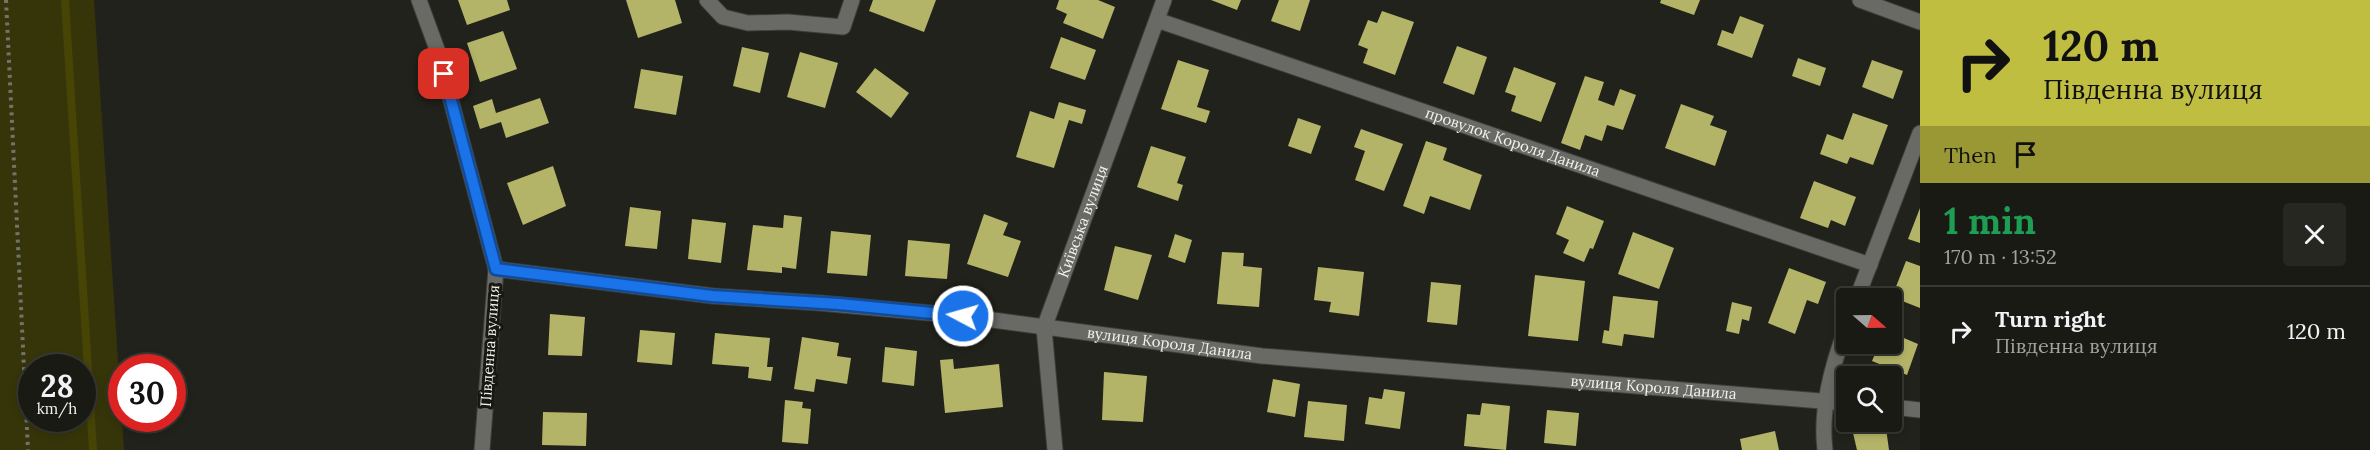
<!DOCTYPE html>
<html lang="en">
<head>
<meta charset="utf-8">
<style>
  body { margin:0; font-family:Lora,serif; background:#272722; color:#f1f3f6; height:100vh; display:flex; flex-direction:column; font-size:22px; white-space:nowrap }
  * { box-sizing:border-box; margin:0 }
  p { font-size:20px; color:#9fa1a0 }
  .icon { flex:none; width:33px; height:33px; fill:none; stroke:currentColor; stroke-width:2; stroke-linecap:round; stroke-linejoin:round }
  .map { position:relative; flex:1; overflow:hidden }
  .details { display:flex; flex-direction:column; background:#1a1a15; width:450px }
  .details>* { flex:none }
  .top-card { background:#c0be41; color:#111; overflow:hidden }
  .needle { width:39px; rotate:110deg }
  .controls { position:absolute; left:1836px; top:288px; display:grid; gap:12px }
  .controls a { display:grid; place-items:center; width:66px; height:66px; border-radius:6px; background:#1a1a15; box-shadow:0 3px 9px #0003,0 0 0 2px #383834; font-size:30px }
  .speed { position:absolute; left:18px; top:354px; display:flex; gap:12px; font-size:30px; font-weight:700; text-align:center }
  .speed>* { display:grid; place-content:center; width:78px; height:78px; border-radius:50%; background:#1a1a15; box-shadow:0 3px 9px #0003,0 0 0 2px #383834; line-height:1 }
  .speed small { font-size:15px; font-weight:400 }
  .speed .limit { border:9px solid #d22; background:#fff; color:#111 }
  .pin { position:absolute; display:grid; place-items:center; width:51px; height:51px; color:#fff; margin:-26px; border-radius:12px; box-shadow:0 3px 9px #0006 }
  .me { position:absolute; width:66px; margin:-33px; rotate:276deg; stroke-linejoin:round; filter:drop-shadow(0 0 4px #0008) }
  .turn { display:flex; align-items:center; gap:21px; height:126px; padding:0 24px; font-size:27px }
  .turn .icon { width:78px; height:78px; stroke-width:2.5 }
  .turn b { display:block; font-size:42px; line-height:51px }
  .then { display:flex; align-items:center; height:57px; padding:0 24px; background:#0003; gap:12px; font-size:22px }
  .round { display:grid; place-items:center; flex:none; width:63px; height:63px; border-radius:6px; background:#272722 }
  .headline { display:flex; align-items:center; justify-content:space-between; height:102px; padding:0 24px }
  h1 { font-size:36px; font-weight:700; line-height:45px; color:#1e9e55 }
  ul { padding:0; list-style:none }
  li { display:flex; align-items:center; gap:18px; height:90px; padding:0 24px; border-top:2px solid #383834 }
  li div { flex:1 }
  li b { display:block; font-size:22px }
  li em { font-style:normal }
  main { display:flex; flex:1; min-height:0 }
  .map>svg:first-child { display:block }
</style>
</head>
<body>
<main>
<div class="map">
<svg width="1920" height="450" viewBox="0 0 1920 450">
  <rect width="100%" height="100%" fill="#22221c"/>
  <path fill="#363509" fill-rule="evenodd" d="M0,0H94L124,450H0ZM32,368H82V418H32Z"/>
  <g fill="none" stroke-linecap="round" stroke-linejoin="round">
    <path stroke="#464505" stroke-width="8" d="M65,0L93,450"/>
  </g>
  <g fill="#b4b468">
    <path d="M458,0H507L510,10L467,25Z"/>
    <path d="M626,0H675L682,23L638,38Z"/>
    <path d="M873,0H936L924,32L869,11Z"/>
    <path d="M1059,0H1098L1115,7L1103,39L1063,23L1067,14L1056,9Z"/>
    <path d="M1211,0H1241L1237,10Z"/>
    <path d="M1279,0H1310L1300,31L1271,21Z"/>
    <path d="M1661,0H1700L1694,15L1660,3Z"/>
    <path d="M1382,11L1414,22L1395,75L1363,63L1368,49L1358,45L1368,20L1377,23Z"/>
    <path d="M1740,16L1764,25L1752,58L1717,45L1722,30L1733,34Z"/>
    <path d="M503,31L517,69L480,82L467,43Z"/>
    <path d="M1061,37L1096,50L1085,80L1050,68Z"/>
    <path d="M1457,46L1487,57L1474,95L1443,83Z"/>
    <path d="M742,47L769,53L760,93L733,86Z"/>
    <path d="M800,52L838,63L825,108L787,97Z"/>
    <path d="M1798,58L1826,68L1820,86L1792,76Z"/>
    <path d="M1178,60L1209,70L1197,107L1210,111L1206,123L1161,109Z"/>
    <path d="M1872,60L1903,71L1893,99L1862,87Z"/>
    <path d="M1514,67L1556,83L1541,122L1511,111L1516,96L1505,92Z"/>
    <path d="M875,68L909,93L891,118L856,92Z"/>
    <path d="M641,69L683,76L676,115L634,108Z"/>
    <path d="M1585,76L1604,82L1598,100L1614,106L1620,89L1636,95L1623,130L1607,125L1602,141L1585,135L1580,150L1561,143Z"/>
    <path d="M540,98L549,123L506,138L501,122L480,129L473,106L492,99L496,113Z"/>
    <path d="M1059,102L1086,110L1082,124L1069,120L1054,168L1016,157L1030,111L1054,119Z"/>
    <path d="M1681,104L1714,116L1710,125L1727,131L1715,166L1665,148Z"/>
    <path d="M1853,113L1888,125L1873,165L1850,157L1847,164L1820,154L1827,134L1843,140Z"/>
    <path d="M1298,118L1321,126L1311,154L1288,146Z"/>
    <path d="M1361,129L1403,144L1384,191L1355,180L1365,151L1354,147Z"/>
    <path d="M1426,141L1447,148L1443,160L1482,175L1470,210L1430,196L1424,214L1403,206Z"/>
    <path d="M1151,146L1186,157L1177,183L1183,185L1178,201L1137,187Z"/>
    <path d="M553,166L566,206L523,225L507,183Z"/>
    <path d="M1814,181L1856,197L1845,226L1831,220L1828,228L1800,218Z"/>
    <path d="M1567,206L1604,221L1593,249L1590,248L1584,262L1563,253L1569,240L1556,234Z"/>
    <path d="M630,207L661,211L657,249L625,246Z"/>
    <path d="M1920,208V243L1908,239Z"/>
    <path d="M984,214L1008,223L1003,235L1021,241L1008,277L967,264Z"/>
    <path d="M784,215L802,217L796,269L782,267V273L747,270L753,225L783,228Z"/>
    <path d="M692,219L726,223L721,263L688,259Z"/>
    <path d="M831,231L871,235L867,276L827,273Z"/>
    <path d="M1633,232L1674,248L1659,289L1618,274Z"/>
    <path d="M1175,234L1192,240L1185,263L1168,257Z"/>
    <path d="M908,240L950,244L947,279L905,276Z"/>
    <path d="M1115,246L1152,255L1138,300L1104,290Z"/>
    <path d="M1222,252L1244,253L1243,266L1262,268L1259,307L1217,304Z"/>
    <path d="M1906,261L1920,266V308L1892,297Z"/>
    <path d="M1318,267L1364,272L1359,316L1329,312L1331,302L1314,300Z"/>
    <path d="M1789,268L1826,282L1818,304L1807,300L1795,334L1768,323Z"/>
    <path d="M1535,275L1585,281L1578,341L1528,336Z"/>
    <path d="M1431,282L1461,285L1457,325L1427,322Z"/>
    <path d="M1613,296L1658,301L1654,338L1624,334L1622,346L1602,343L1604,330L1609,331Z"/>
    <path d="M1732,302L1752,307L1749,321L1742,319L1739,334L1726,331Z"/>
    <path d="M550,314L585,317L582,356L548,355Z"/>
    <path d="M640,330L675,333L672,365L637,362Z"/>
    <path d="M715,333L770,338L767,367H773L771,381L748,378L749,367L712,364Z"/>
    <path d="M1892,333L1918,344L1907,375L1872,361L1879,344H1892Z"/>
    <path d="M802,337L839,343L837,356L851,358L847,384L816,379L814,392L794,389Z"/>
    <path d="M885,347L917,351L914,386L882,382Z"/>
    <path d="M953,359L954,369L999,364L1003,407L945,413L940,360Z"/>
    <path d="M1104,372L1147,376L1143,422L1102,420Z"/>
    <path d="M1273,379L1300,384L1295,417L1267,412Z"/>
    <path d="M1384,389L1405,392L1400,429L1365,424L1369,397L1382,399Z"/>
    <path d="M785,400L803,402L802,408L811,409L808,444L782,442Z"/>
    <path d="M1308,401L1347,405L1344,441L1304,437Z"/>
    <path d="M1482,403L1510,406L1506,450L1464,446L1467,414L1480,415Z"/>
    <path d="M1547,410L1579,413L1576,446L1544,443Z"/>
    <path d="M543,412L587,413L586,446L542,445Z"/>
    <path d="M1886,428L1889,450H1857L1853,433Z"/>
    <path d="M1775,431L1779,450H1742L1740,439Z"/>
  </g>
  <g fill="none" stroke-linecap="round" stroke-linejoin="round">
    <defs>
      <g id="minor">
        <path d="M419,0L438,52L496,269L482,450"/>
        <path d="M707,0L723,17L748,23L788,22L843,27L852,0"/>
        <path d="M1860,0L1920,22"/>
        <path id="s1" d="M1157,20L1870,265"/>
        <path id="s2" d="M496,269L713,296L820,303L963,316L1262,356L1846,403"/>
        <path d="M1857,298L1920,133"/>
        <path d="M1892,407L1920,410"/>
        <path id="s3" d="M1055,450L1044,328L1164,0"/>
        <path d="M1825,450C1820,409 1832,366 1846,328"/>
      </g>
    </defs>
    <use href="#minor" stroke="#3f3f39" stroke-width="17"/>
    <path stroke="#73736e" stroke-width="4" stroke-dasharray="3 4.5" stroke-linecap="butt" d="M6,0L28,450"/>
    <use href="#minor" stroke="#696a66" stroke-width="15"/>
  </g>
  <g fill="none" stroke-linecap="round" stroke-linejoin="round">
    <defs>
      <path id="route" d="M444,74L496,269L712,296L839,304L963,316"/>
    </defs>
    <use href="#route" stroke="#114b97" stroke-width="15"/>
    <use href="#route" stroke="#1a73e8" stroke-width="10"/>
  </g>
  <g text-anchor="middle" stroke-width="6" stroke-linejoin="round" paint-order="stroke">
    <g font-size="15" fill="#f1f1ed" stroke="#181813">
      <text dy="5" stroke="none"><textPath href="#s1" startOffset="376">провулок Короля Данила</textPath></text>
      <text dy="5" stroke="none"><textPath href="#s3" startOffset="236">Київська вулиця</textPath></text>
      <text dy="5" stroke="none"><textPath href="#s2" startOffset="678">вулиця Короля Данила</textPath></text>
      <text transform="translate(490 346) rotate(-86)" y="5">Південна вулиця</text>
      <text dy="5" stroke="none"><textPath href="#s2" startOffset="1164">вулиця Короля Данила</textPath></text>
    </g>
  </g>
</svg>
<div class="controls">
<a><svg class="needle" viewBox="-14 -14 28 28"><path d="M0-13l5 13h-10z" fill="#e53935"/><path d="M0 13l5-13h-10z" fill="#9fa1a0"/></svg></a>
<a><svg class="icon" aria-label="search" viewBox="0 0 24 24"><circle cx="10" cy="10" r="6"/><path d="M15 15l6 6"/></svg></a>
</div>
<div class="speed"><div>28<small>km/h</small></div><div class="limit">30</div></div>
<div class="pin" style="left:444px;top:74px;background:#d93025"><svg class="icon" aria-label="arrive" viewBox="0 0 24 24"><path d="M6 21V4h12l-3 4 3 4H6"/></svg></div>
<svg class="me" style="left:963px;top:316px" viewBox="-20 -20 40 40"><circle r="17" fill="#1a73e8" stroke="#fff" stroke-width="3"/><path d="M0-11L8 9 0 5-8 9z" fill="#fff"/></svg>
</div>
<section class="details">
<div class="top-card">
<div class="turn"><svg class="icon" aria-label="right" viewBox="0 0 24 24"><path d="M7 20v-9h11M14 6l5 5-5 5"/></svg><div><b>120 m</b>Південна вулиця</div></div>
<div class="then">Then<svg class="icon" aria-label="arrive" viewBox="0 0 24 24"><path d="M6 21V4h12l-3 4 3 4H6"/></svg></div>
</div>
<div class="headline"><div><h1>1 min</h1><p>170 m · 13:52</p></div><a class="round"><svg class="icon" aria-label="close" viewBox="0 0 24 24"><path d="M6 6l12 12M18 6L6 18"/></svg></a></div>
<ul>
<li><svg class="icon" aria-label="right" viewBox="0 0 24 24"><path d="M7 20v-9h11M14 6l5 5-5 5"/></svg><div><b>Turn right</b><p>Південна вулиця</p></div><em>120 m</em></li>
</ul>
</section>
</main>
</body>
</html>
